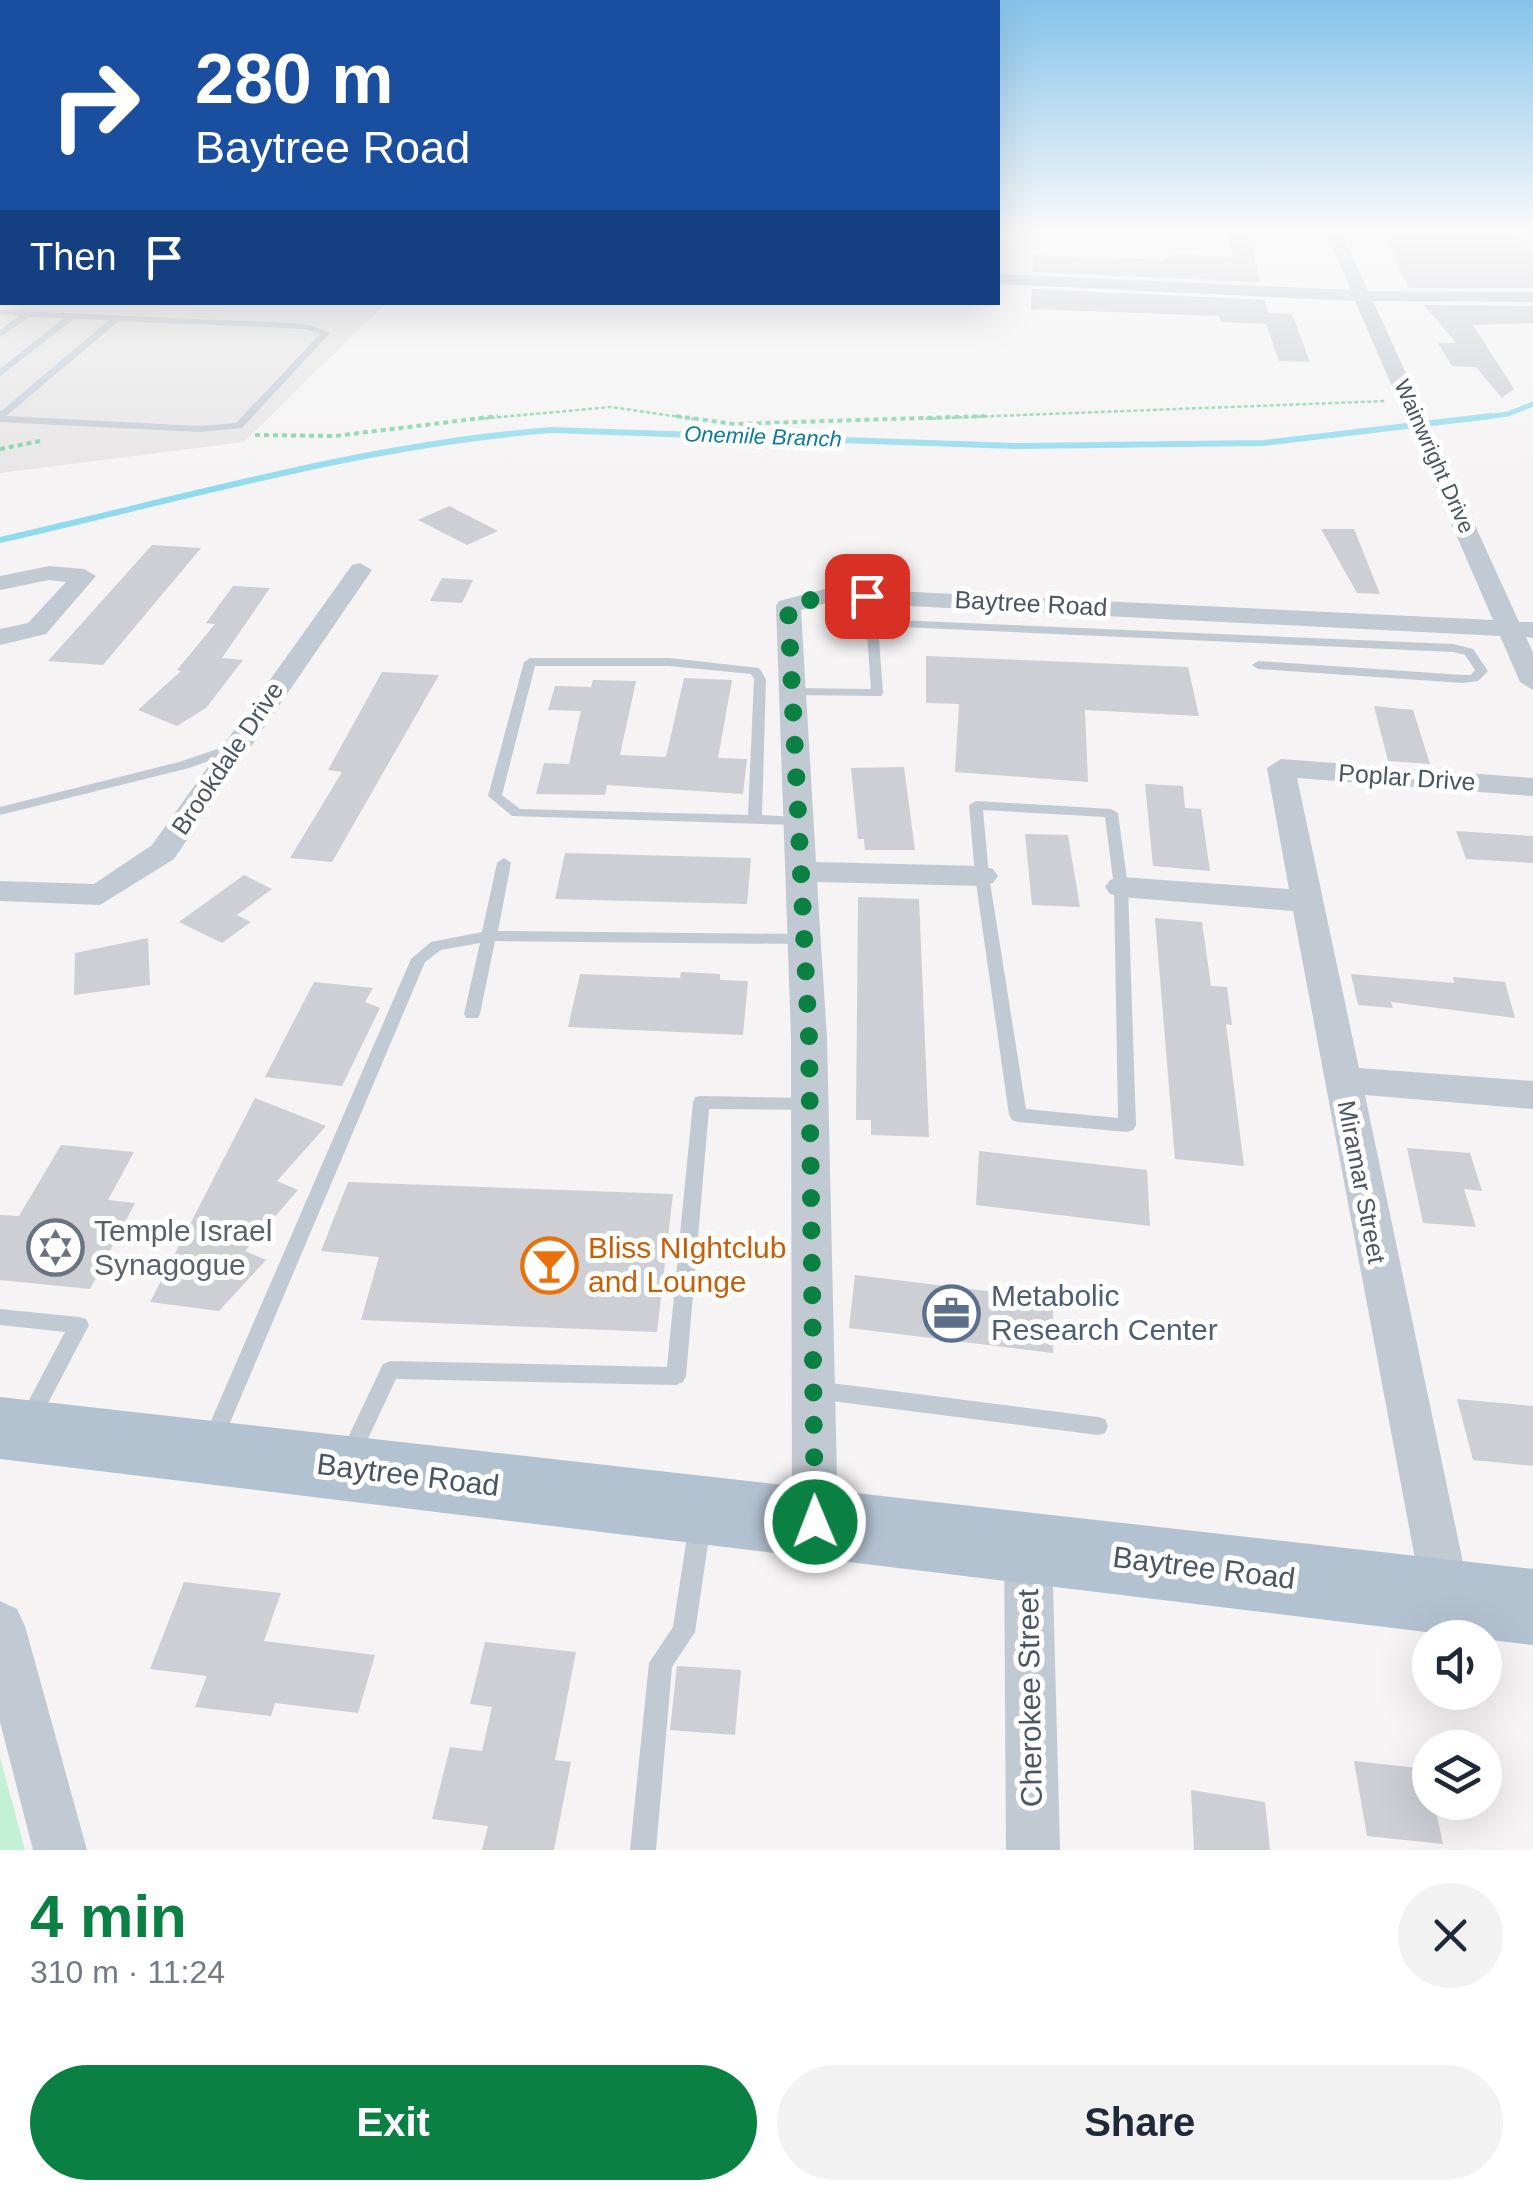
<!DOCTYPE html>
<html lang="en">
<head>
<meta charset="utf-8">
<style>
  body { margin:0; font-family:Arial,sans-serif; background:#f2f2f3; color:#1f2937; height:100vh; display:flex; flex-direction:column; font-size:38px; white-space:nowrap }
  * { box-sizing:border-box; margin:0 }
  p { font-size:32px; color:#747a83 }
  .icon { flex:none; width:55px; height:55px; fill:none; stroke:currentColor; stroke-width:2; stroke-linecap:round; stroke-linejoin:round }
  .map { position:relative; height:1850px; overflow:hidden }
  .details { display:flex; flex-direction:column; background:#fff; flex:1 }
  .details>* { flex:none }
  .banner { position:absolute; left:0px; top:0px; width:1000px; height:305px; box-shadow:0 10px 40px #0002; background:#1a4fa0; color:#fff; overflow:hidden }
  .controls { position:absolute; left:1412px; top:1620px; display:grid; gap:20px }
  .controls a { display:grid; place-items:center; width:90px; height:90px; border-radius:50%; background:#fff; box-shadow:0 10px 40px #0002; font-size:50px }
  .pin { position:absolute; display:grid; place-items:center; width:85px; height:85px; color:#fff; margin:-42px; border-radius:20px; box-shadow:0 5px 15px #0006 }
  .me { position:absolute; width:110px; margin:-55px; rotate:359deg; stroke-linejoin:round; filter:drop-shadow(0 0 8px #0008) }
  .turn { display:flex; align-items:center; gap:35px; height:210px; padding:0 30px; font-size:45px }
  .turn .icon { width:130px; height:130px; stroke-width:2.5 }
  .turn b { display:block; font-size:70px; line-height:85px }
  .then { display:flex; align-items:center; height:95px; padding:0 30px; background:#0003; gap:20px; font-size:38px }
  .round { display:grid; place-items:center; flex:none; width:105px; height:105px; border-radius:52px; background:#f2f2f3 }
  .summary { display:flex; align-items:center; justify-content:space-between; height:170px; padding:0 30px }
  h1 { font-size:60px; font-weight:700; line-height:75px; color:#0b8043 }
  .primary-button { display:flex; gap:20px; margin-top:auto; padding:20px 30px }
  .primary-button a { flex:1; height:115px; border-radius:60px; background:#0b8043; color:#fff; font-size:40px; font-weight:700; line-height:115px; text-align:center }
  .primary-button a+a { background:#f2f2f3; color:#1f2937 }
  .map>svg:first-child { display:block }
</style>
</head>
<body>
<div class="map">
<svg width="1533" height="1850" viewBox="0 0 1533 1850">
  <rect width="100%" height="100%" fill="#f5f3f3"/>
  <path fill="#e6e4e5" d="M0,231L2,302L386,303L244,442L0,473Z"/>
  <path fill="#c3f1d5" d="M0,1757L25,1850H0Z"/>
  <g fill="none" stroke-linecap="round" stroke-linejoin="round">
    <path stroke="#90daee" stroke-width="5" d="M1470,419L1508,414L1533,404"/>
    <path stroke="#90daee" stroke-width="6" d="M0,540C181,499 366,444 552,430L1016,446L1263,443L1491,416"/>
  </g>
  <g fill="#cdcfd5">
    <path d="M1226,231H1248L1260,282L1032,272L1033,255L1164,260L1171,254L1233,257Z"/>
    <path d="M1382,231H1516L1533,255V288H1409Z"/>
    <path d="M1032,289L1265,300L1269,313L1292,314L1310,362L1279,361L1266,324L1221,322L1219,316L1031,309Z"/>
    <path d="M1424,305L1533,306V323L1473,325L1514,389L1502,398L1476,367L1452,366L1438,343H1456Z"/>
    <path d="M449,506L498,531L467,545L418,520Z"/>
    <path d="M1321,529H1354L1380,594L1357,593Z"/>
    <path d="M152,545L201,548L103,665L48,661Z"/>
    <path d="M442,578L473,580L462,603L430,601Z"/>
    <path d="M233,586L270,588L222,658L243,660L206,708L177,726L138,710L181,671L177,670L215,624L206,623Z"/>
    <path d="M926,656L1188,667L1199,716L1085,710L1088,782L955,772L959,704L926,703Z"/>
    <path d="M382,672L439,675L332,862L290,858L342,772L328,770Z"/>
    <path d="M684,678L732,680L718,758L747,759L743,794L607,785L605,795L536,794L544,763L569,764L581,711L548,710L555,686L591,687L593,680L636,681L620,755L666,757Z"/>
    <path d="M1374,706L1413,710L1430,764L1388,761Z"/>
    <path d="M904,767L915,850H865L864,839H858L851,768Z"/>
    <path d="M1145,784L1183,786L1185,808L1201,809L1210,871L1153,866Z"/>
    <path d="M1456,831L1533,836V863L1466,859Z"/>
    <path d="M1025,834L1068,835L1080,907L1032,905Z"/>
    <path d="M565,853L751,858L747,904L555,899Z"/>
    <path d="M244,875L272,889L237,915L251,922L222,943L179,922Z"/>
    <path d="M858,897L919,899L929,1137L871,1135V1120H856Z"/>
    <path d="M1155,918L1202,922L1211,986L1227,987L1232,1025L1226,1024L1244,1166L1175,1159Z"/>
    <path d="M148,938L150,985L74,995L75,953Z"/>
    <path d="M681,972L720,974V980L748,981L743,1035L568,1027L580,974L680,978Z"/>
    <path d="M1351,974L1454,983L1453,977L1505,982L1515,1018L1391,1002L1393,1008L1358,1005Z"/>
    <path d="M314,982L373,988L365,1002L380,1008L342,1086L265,1077Z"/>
    <path d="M255,1098L326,1126L277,1181L298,1190L245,1251L266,1260L219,1311L150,1302Z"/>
    <path d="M61,1145L134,1152L108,1200L135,1203L90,1289L0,1280V1215L19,1216Z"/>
    <path d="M1407,1148L1470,1153L1482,1191L1464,1189L1476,1227L1423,1223Z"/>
    <path d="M979,1151L1147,1170L1150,1226L976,1205Z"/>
    <path d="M348,1182L673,1194L657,1332L361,1320L379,1257L321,1251Z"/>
    <path d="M855,1275L1053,1299V1353L849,1328Z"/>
    <path d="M1457,1399L1533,1406V1466L1473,1460Z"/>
    <path d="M184,1582L281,1593L264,1641L375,1655L358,1713L275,1703L271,1716L195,1707L207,1676L150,1669Z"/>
    <path d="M485,1642L576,1652L555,1760L571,1762L554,1850H482L488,1826L432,1819L450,1747L482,1751L492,1707L470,1704Z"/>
    <path d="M677,1666L741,1670L735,1735L670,1730Z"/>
    <path d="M1354,1761L1427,1769L1430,1802H1434L1443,1844L1367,1836Z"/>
    <path d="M1191,1790L1265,1802L1270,1850H1194Z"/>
  </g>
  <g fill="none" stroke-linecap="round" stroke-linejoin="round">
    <g stroke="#7ad0a6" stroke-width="2.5" stroke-dasharray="4 2.5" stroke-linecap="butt">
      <path d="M478,419L611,407L694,419"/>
      <path d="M919,419L1385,401"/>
    </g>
    <g stroke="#7ad0a6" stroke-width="4" stroke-dasharray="5 4" stroke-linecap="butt">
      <path d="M676,416L734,424L985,416"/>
      <path d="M255,435L335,436L498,416"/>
      <path d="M0,449L40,441"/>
    </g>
    <g fill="#c1cad2" fill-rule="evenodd">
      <path d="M0,310L307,324L330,333L242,428L199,432L0,422V412L109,320L74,319L0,376V369L64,318L29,317L0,337V330L19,316L0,314ZM119,321L306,329L320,334L236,423L199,426L6,416Z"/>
      <path d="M872,619L1453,644L1473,649L1488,671L1478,681L1463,683L1258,669L1252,665L1258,661L1463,675H1471L1475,670L1465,655L1453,652L878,626L883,693L881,696L788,695V689L792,688L871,689L866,622Z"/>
      <path d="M530,658H669L759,668L766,679L762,815L797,817L804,821L797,825L512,816L488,796L524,662ZM535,666H669L751,674L754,679L748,815L520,809L502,795Z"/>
      <path d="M235,743L240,744L242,747L240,750L189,768L0,815V807L179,762Z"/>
      <path d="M976,801L1111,809L1118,813L1128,887L1136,1125L1133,1130L1127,1132L1018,1122L1012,1120L1009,1115L975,876L969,805ZM983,810L1105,817L1114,887L1118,1118L1026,1109L989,876Z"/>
      <path d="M504,858L511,863L498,931L802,934L810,939L802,944L495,941L480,1014L478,1018H466L464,1014L480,943L441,950L425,962L221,1444L214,1447L207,1444L204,1437L411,959L431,942L482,932L497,863Z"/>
      <path d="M701,1096L809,1098L815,1099L817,1104L815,1109L809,1110L709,1109L686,1376L683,1382L676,1385L396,1379L358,1460L351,1463L344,1460L341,1453L344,1446L383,1364L390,1361L667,1367L693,1102L695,1097Z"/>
      <path d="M0,1309L79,1317L86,1319L89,1325L36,1426L29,1428L22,1426L19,1419L65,1332L0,1325Z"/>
      <path d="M815,1381L1098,1417L1105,1419L1108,1426L1105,1433L1098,1435L815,1399L808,1396L805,1390L808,1384Z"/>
      <path d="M700,1514L708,1517L711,1524L695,1632L672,1667L656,1850H630L649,1663L673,1627L689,1524L692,1517Z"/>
    </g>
    <g fill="#c1cad2" fill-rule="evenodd">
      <path d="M1325,231H1341L1368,291L1533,292V302L1373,301L1519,622H1533V638L1526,637L1533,653V690L1520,682L1500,636L830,602L801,610L816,862L982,866L993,869L998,876L993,883L982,886L817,882L827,1038L838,1522L832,1538L815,1545L798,1538L792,1522L791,1038L776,606L779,601L829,588L1493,620L1355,301L998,284V274L1351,290Z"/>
      <path d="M360,563L372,570L174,859L100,905L0,901V881L94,884L152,845L352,565Z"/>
      <path d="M49,566L84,569L96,576L46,634L0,645V629L28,623L66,582L49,580L0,590V576Z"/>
      <path d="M1281,759L1533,778V796L1297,778L1359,1068L1533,1081V1109L1365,1095L1470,1596L1463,1613L1446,1620L1429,1613L1422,1596L1293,911L1121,897L1110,894L1105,887L1110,880L1121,877L1289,889L1267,768Z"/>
      <path d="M1028,1524L1045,1531L1052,1547L1060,1850H1006L1004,1547L1011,1531Z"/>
      <path d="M0,1601L17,1609L25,1626L87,1850H33L0,1722Z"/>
    </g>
    <path fill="#b3c2d1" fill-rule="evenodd" d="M0,1397L1533,1569V1645L0,1459Z"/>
  </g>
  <linearGradient id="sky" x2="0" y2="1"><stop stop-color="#85c3ea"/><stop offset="0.47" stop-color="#fafafa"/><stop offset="1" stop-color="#fafafa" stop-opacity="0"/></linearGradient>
  <rect width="1533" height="490" fill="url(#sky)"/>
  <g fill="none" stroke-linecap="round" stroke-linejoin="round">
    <path stroke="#0b8043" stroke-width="18" stroke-dasharray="0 32.4" d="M815,1522L809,1038L788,606L829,595L867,596"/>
  </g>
  <defs>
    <symbol id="synagogue-ring" viewBox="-11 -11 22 22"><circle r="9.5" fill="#fff" stroke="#6b7280" stroke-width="1.5"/><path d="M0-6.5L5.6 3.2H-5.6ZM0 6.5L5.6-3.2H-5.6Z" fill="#6b7280"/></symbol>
    <symbol id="bar-ring" viewBox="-11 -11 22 22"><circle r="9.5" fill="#fff" stroke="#e8710a" stroke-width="1.5"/><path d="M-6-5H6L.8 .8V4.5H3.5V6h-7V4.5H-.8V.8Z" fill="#e8710a"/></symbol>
    <symbol id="office-ring" viewBox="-11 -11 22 22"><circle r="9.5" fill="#fff" stroke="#5c6f8a" stroke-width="1.5"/><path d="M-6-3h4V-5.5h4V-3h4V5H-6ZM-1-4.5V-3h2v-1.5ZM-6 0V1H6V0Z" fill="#5c6f8a"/></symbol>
  </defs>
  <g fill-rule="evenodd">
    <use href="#synagogue-ring" x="24" y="1216" width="63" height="63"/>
    <use href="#bar-ring" x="518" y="1234" width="63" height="63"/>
    <use href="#office-ring" x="920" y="1282" width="63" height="63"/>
  </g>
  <g text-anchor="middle" stroke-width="10" stroke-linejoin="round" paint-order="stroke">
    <g font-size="22" font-style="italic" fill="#0c7c9b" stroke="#fff">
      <text transform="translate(763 436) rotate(2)" y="8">Onemile Branch</text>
    </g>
    <g font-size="22" fill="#4a5661" stroke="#fff">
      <text transform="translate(1435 456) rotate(66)" y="8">Wainwright Drive</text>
    </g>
    <g font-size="25" fill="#4a5661" stroke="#fff">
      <text transform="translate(1031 603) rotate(3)" y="9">Baytree Road</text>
      <text transform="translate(227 758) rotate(-56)" y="9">Brookdale Drive</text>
      <text transform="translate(1407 777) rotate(4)" y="9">Poplar Drive</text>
      <text transform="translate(1362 1182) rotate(79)" y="9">Miramar Street</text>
    </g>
    <g font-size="30" fill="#5b616d" stroke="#fff" text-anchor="start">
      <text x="94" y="1241">Temple Israel<tspan x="94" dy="34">Synagogue</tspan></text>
    </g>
    <g font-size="30" fill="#c56008" stroke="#fff" text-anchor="start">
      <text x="588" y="1258">Bliss NIghtclub<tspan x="588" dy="34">and Lounge</tspan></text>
    </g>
    <g font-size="30" fill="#4e5e75" stroke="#fff" text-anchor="start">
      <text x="991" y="1306">Metabolic<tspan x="991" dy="34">Research Center</tspan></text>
    </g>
    <g font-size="30" fill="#4a5661" stroke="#fff">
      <text transform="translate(408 1475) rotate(7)" y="10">Baytree Road</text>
      <text transform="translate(1204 1568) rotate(7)" y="10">Baytree Road</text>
      <text transform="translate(1030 1698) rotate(-91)" y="10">Cherokee Street</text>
    </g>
  </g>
</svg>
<div class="controls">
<a><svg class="icon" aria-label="sound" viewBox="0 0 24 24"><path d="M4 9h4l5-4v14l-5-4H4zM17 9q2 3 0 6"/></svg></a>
<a><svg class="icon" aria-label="layers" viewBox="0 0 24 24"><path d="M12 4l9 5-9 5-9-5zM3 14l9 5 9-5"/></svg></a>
</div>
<div class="pin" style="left:867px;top:596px;background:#d93025"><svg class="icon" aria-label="arrive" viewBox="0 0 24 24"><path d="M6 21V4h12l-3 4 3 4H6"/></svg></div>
<svg class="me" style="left:815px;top:1522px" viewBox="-20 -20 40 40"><circle r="17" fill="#0b8043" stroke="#fff" stroke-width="3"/><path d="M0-11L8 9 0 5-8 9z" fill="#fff"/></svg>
<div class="banner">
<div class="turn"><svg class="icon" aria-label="right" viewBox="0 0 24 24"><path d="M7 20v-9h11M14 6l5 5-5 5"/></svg><div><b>280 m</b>Baytree Road</div></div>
<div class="then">Then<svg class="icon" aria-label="arrive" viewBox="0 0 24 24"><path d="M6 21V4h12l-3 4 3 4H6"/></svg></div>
</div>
</div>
<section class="details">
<div class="summary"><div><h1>4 min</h1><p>310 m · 11:24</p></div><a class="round"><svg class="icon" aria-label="close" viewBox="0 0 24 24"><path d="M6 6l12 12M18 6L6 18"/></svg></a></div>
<div class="primary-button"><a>Exit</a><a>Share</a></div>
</section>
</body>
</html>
